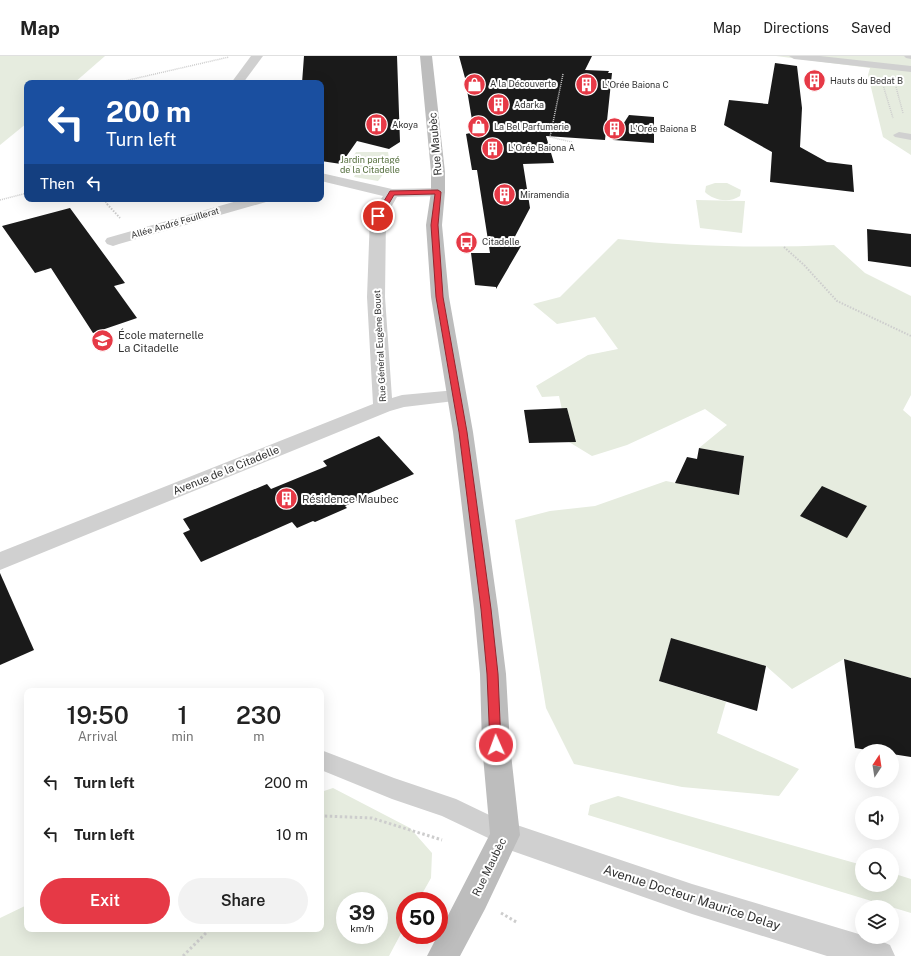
<!DOCTYPE html>
<html lang="en">
<head>
<meta charset="utf-8">
<style>
  body { margin:0; font-family:"Public Sans",sans-serif; background:#f2f2f2; color:#222; height:100vh; display:flex; flex-direction:column; font-size:15px; white-space:nowrap }
  * { box-sizing:border-box; margin:0 }
  p { font-size:13px; color:#767676 }
  .icon { flex:none; width:22px; height:22px; fill:none; stroke:currentColor; stroke-width:2; stroke-linecap:round; stroke-linejoin:round }
  .map { position:relative; flex:1; overflow:hidden }
  .sheet { position:absolute; left:24px; top:632px; width:300px; height:244px; display:flex; flex-direction:column; background:#fff; border-radius:8px; box-shadow:0 4px 16px #0002 }
  .sheet>* { flex:none }
  .hud { position:absolute; left:24px; top:24px; width:300px; height:122px; border-radius:8px; box-shadow:0 4px 16px #0002; background:#1a4fa0; color:#fff; overflow:hidden }
  .needle { width:26px; rotate:12deg }
  .buttons { position:absolute; left:855px; top:688px; display:grid; gap:8px }
  .buttons a { display:grid; place-items:center; width:44px; height:44px; border-radius:50%; background:#fff; box-shadow:0 4px 16px #0002; font-size:20px }
  .speed { position:absolute; left:336px; top:836px; display:flex; gap:8px; font-size:20px; font-weight:700; text-align:center }
  .speed>* { display:grid; place-content:center; width:52px; height:52px; border-radius:50%; background:#fff; box-shadow:0 4px 16px #0002; line-height:1 }
  .speed small { font-size:10px; font-weight:400 }
  .speed .limit { border:6px solid #d22; background:#fff; color:#111 }
  .pin { position:absolute; display:grid; place-items:center; width:34px; height:34px; color:#fff; margin:-17px; border:2px solid #fff; border-radius:50%; box-shadow:0 1px 4px #0007 }
  .me { position:absolute; width:44px; margin:-22px; rotate:358deg; stroke-linejoin:round; filter:drop-shadow(0 0 3px #0008) }
  .turn { display:flex; align-items:center; gap:14px; height:84px; padding:0 16px; font-size:18px }
  .turn .icon { width:52px; height:52px; stroke-width:2.5 }
  .turn b { display:block; font-size:28px; line-height:34px }
  .then { display:flex; align-items:center; height:38px; padding:0 16px; background:#0003; gap:8px; font-size:15px }
  .eta { display:flex; justify-content:space-evenly; align-items:center; height:68px; text-align:center }
  .eta b { font-size:24px; font-weight:600; line-height:28px }
  .cta { display:flex; gap:8px; margin-top:auto; padding:8px 16px }
  .cta a { flex:1; height:46px; border-radius:24px; background:#e63946; color:#fff; font-size:16px; font-weight:600; line-height:46px; text-align:center }
  .cta a+a { background:#f2f2f2; color:#222 }
  ul { padding:0; list-style:none }
  li { display:flex; align-items:center; gap:12px; height:52px; padding:0 16px }
  li div { flex:1 }
  li b { display:block; font-size:15px }
  li em { font-style:normal }
  header { display:flex; align-items:center; gap:24px; box-sizing:border-box; height:56px; padding:0 20px; background:#fff; border-bottom:1px solid #e0e0e0 }
  header strong { font-size:19px }
  nav { display:flex; gap:22px; margin-inline-start:auto; font-size:14px }
  .map>svg:first-child { display:block }
</style>
</head>
<body>
<header>
<strong>Map</strong>
<nav><a>Map</a><a>Directions</a><a>Saved</a></nav>
</header>
<div class="map">
<svg width="911" height="900" viewBox="0 0 911 900">
  <rect width="100%" height="100%" fill="#fff"/>
  <g fill="#e6ecdf" fill-rule="evenodd">
    <path d="M0,0H105L74,27H27V67L0,89Z"/>
    <path d="M776,0H911V99L883,81L868,19L870,12Z"/>
    <path d="M356,96H388C391,108 385,116 378,125L354,121L357,115L347,110Z"/>
    <path d="M715,127H727L741,134L740,140C730,147 714,145 705,136L706,130Z"/>
    <path d="M696,144L745,145L742,177L700,172Z"/>
    <path d="M618,183C690,191 762,192 834,189L865,217L911,240V339L903,354L911,361V622L844,603L792,633L766,610L671,583L659,625L726,646L717,677L799,713L779,740L682,731L574,708L546,652L515,464L550,455L595,450L666,425L739,439L744,400L699,392L727,369L705,353L627,389L592,400L569,386L559,340L542,341L536,330L588,299L618,293L595,261L557,268L533,248L560,241Z"/>
    <path d="M333,732L410,772L432,797L431,822L418,845H405V870L389,900H0V862L27,849V873H321V736ZM345,845H379V879H345Z"/>
    <path d="M618,740L862,809V829H892V817L911,823V857L588,759L590,749Z"/>
  </g>
  <g fill="#1a1a1a">
    <path d="M304,0H397L400,86L389,93L357,85L341,108L321,105V27H302Z"/>
    <path d="M459,0H592L585,14L609,15L608,17H612L605,84L546,80L554,107L523,108L530,152L511,188L521,190L496,233V231L475,229L471,197H490L477,114H472L466,78L474,76L465,22Z"/>
    <path d="M775,7L797,10L802,52L800,91L827,106L852,109L854,136L770,126L772,96L724,69L729,44L768,48Z"/>
    <path d="M629,59L654,61V87L613,84Z"/>
    <path d="M70,152L125,227L114,230L137,262L93,277L51,212L35,217L2,170Z"/>
    <path d="M867,173L911,178V211L868,205Z"/>
    <path d="M567,352L576,386L529,387L524,354Z"/>
    <path d="M379,380L414,418L356,443L358,444L345,450L347,452L315,466L313,465L297,472L292,466L201,506L183,477L190,474L183,463L267,428L271,433L327,410L323,405Z"/>
    <path d="M699,392L744,400L739,439L675,427L687,401L697,403Z"/>
    <path d="M822,430L867,450L847,482L800,460Z"/>
    <path d="M0,517L34,594L0,609Z"/>
    <path d="M671,582L766,610L757,655L659,625Z"/>
    <path d="M844,603L911,622V701L892,698V695H873L855,692Z"/>
  </g>
  <g fill="none" stroke-linecap="round" stroke-linejoin="round">
    <g stroke="#cdcdcd" stroke-width="1.5" stroke-dasharray="1 1" stroke-linecap="butt">
      <path d="M563,18L550,81L572,86"/>
      <path d="M120,26L229,1"/>
      <path d="M883,29L893,62"/>
      <path d="M896,31L903,57"/>
      <path d="M103,143L108,149"/>
      <path d="M0,144L27,137"/>
    </g>
    <g stroke="#cdcdcd" stroke-width="2" stroke-dasharray="1.5 1.5" stroke-linecap="butt">
      <path d="M107,148L120,162"/>
      <path d="M784,191L805,210L837,245L911,280"/>
    </g>
    <g stroke="#cdcdcd" stroke-width="3" stroke-dasharray="2.5 2.5" stroke-linecap="butt">
      <path d="M321,763L324,760L372,762L442,784"/>
      <path d="M501,857L518,867"/>
      <path d="M183,900L210,873"/>
    </g>
    <g fill="#d0d0d0" fill-rule="evenodd">
      <path d="M789,0H820L911,10V16L794,3Z"/>
      <path d="M904,0H911V3L906,2Z"/>
      <path d="M899,76L911,78V84L895,81L893,79Z"/>
      <path d="M321,694L394,722L456,743L514,771L517,779L514,787L505,790L442,760L392,743L321,714Z"/>
    </g>
    <g fill="#d0d0d0" fill-rule="evenodd">
      <path d="M251,0H263L243,27H231Z"/>
      <path d="M321,117L392,133L438,132L443,133L445,136L443,139L438,140L397,141L386,160L385,241L392,342L402,339L456,334L463,336L466,340L463,344L404,351L390,355L0,514V496L373,348L367,241L370,160L383,140L321,125Z"/>
      <path d="M244,143H269L266,146L119,188L113,190L107,188L105,185L107,182Z"/>
      <path d="M505,765L692,828L862,879V881C872,881 881,885 890,889L895,900H827L692,858L495,789L490,779L495,769Z"/>
    </g>
    <path fill="#bdbdbd" fill-rule="evenodd" d="M420,0H432L445,116V136L442,169L449,241L473,376L498,553L506,618L510,689L520,779L485,853L460,900H427L490,778L482,689L480,618L474,553L453,376L431,241L426,169L431,136V116Z"/>
  </g>
  <path fill="#e63946" stroke="#96252e" d="M438,134L441,136L438,169L443,241L467,376L491,553L498,618L501,689L500,693L496,694L492,693L490,689L487,618L481,553L459,376L436,241L431,169L435,138L394,139L381,161L375,160L390,135Z"/>
  <defs>
    <symbol id="building-disc" viewBox="-11 -11 22 22"><circle r="9.5" fill="#e63946" stroke="#fff"/><path d="M-4-6H4V6H1V3H-1V6H-4ZM-2.5-4.3h1.7v1.8h-1.7ZM.8-4.3h1.7v1.8H.8ZM-2.5-1h1.7V.8h-1.7ZM.8-1h1.7V.8H.8Z" fill="#fff"/></symbol>
    <symbol id="shop-disc" viewBox="-11 -11 22 22"><circle r="9.5" fill="#e63946" stroke="#fff"/><path d="M-5-2.5h2.3a2.7 3.5 0 0 1 5.4 0H5L5.5 6h-11ZM-1.5-2.5h3a1.5 2.3 0 0 0-3 0Z" fill="#fff"/></symbol>
    <symbol id="bus-disc" viewBox="-11 -11 22 22"><circle r="9.5" fill="#e63946" stroke="#fff"/><path d="M-5-6H5V4H4V6H2V4H-2V6H-4V4H-5ZM-3.5-4V0h7V-4ZM-3.5 1.2v1.5H-2V1.2ZM2 1.2v1.5H3.5V1.2Z" fill="#fff"/></symbol>
    <symbol id="school-disc" viewBox="-11 -11 22 22"><circle r="9.5" fill="#e63946" stroke="#fff"/><path d="M0-5L7-2L0 1L-7-2ZM-4 1L0 2.5L4 1V4Q0 6-4 4Z" fill="#fff"/></symbol>
  </defs>
  <g fill-rule="evenodd">
    <use href="#building-disc" x="802" y="12" width="25" height="25"/>
    <use href="#shop-disc" x="462" y="16" width="25" height="25"/>
    <use href="#building-disc" x="574" y="16" width="25" height="25"/>
    <use href="#building-disc" x="486" y="36" width="25" height="25"/>
    <use href="#building-disc" x="364" y="56" width="25" height="25"/>
    <use href="#shop-disc" x="466" y="58" width="25" height="25"/>
    <use href="#building-disc" x="602" y="60" width="25" height="25"/>
    <use href="#building-disc" x="480" y="80" width="25" height="25"/>
    <use href="#building-disc" x="492" y="126" width="25" height="25"/>
    <use href="#bus-disc" x="454" y="174" width="25" height="25"/>
    <use href="#school-disc" x="90" y="272" width="25" height="25"/>
    <use href="#building-disc" x="274" y="430" width="25" height="25"/>
  </g>
  <g text-anchor="middle" stroke-width="4" stroke-linejoin="round" paint-order="stroke">
    <g font-size="9" fill="#333" stroke="#fff" text-anchor="start">
      <text x="830" y="28">Hauts du Bedat B</text>
      <text x="490" y="31">A la Découverte</text>
      <text x="602" y="32">L'Orée Baiona C</text>
      <text x="514" y="52">Adarka</text>
      <text x="392" y="72">Akoya</text>
      <text x="494" y="74">La Bel Parfumerie</text>
      <text x="630" y="76">L'Orée Baiona B</text>
      <text x="508" y="95">L'Orée Baiona A</text>
      <text x="520" y="142">Miramendia</text>
      <text x="482" y="189">Citadelle</text>
    </g>
    <g font-size="9" fill="#56703f" stroke="#fff">
      <text x="370" y="107">Jardin partagé<tspan x="370" dy="10">de la Citadelle</tspan></text>
    </g>
    <g font-size="9" fill="#333" stroke="#fff">
      <text transform="translate(175 167) rotate(-16)" y="3">Allée André Feuillerat</text>
      <text transform="translate(380 290) rotate(-93)" y="3">Rue Général Eugène Bouet</text>
    </g>
    <g font-size="11" fill="#333" stroke="#fff">
      <text transform="translate(435 88) rotate(-95)" y="4">Rue Maubèc</text>
      <text transform="translate(226 414) rotate(-22)" y="4">Avenue de la Citadelle</text>
      <text transform="translate(489 811) rotate(-64)" y="4">Rue Maubèc</text>
    </g>
    <g font-size="11" fill="#333" stroke="#fff" text-anchor="start">
      <text x="118" y="283">École maternelle<tspan x="118" dy="13">La Citadelle</tspan></text>
      <text x="302" y="447">Résidence Maubec</text>
    </g>
    <g font-size="13" fill="#333" stroke="#fff">
      <text transform="translate(692 841) rotate(18)" y="5">Avenue Docteur Maurice Delay</text>
    </g>
  </g>
</svg>
<div class="buttons">
<a><svg class="needle" viewBox="-14 -14 28 28"><path d="M0-13l5 13h-10z" fill="#e53935"/><path d="M0 13l5-13h-10z" fill="#767676"/></svg></a>
<a><svg class="icon" aria-label="sound" viewBox="0 0 24 24"><path d="M4 9h4l5-4v14l-5-4H4zM17 9q2 3 0 6"/></svg></a>
<a><svg class="icon" aria-label="search" viewBox="0 0 24 24"><circle cx="10" cy="10" r="6"/><path d="M15 15l6 6"/></svg></a>
<a><svg class="icon" aria-label="layers" viewBox="0 0 24 24"><path d="M12 4l9 5-9 5-9-5zM3 14l9 5 9-5"/></svg></a>
</div>
<div class="speed"><div>39<small>km/h</small></div><div class="limit">50</div></div>
<div class="pin" style="left:378px;top:160px;background:#d93025"><svg class="icon" aria-label="arrive" viewBox="0 0 24 24"><path d="M6 21V4h12l-3 4 3 4H6"/></svg></div>
<svg class="me" style="left:496px;top:689px" viewBox="-20 -20 40 40"><circle r="17" fill="#e63946" stroke="#fff" stroke-width="3"/><path d="M0-11L8 9 0 5-8 9z" fill="#fff"/></svg>
<div class="hud">
<div class="turn"><svg class="icon" aria-label="left" viewBox="0 0 24 24"><path d="M17 20v-9H6M10 6l-5 5 5 5"/></svg><div><b>200 m</b>Turn left</div></div>
<div class="then">Then<svg class="icon" aria-label="left" viewBox="0 0 24 24"><path d="M17 20v-9H6M10 6l-5 5 5 5"/></svg></div>
</div>
<section class="sheet">
<div class="eta">
<div><b>19:50</b><p>Arrival</p></div>
<div><b>1</b><p>min</p></div>
<div><b>230</b><p>m</p></div>
</div>
<ul>
<li><svg class="icon" aria-label="left" viewBox="0 0 24 24"><path d="M17 20v-9H6M10 6l-5 5 5 5"/></svg><div><b>Turn left</b></div><em>200 m</em></li>
<li><svg class="icon" aria-label="left" viewBox="0 0 24 24"><path d="M17 20v-9H6M10 6l-5 5 5 5"/></svg><div><b>Turn left</b></div><em>10 m</em></li>
</ul>
<div class="cta"><a>Exit</a><a>Share</a></div>
</section>
</div>
</body>
</html>
